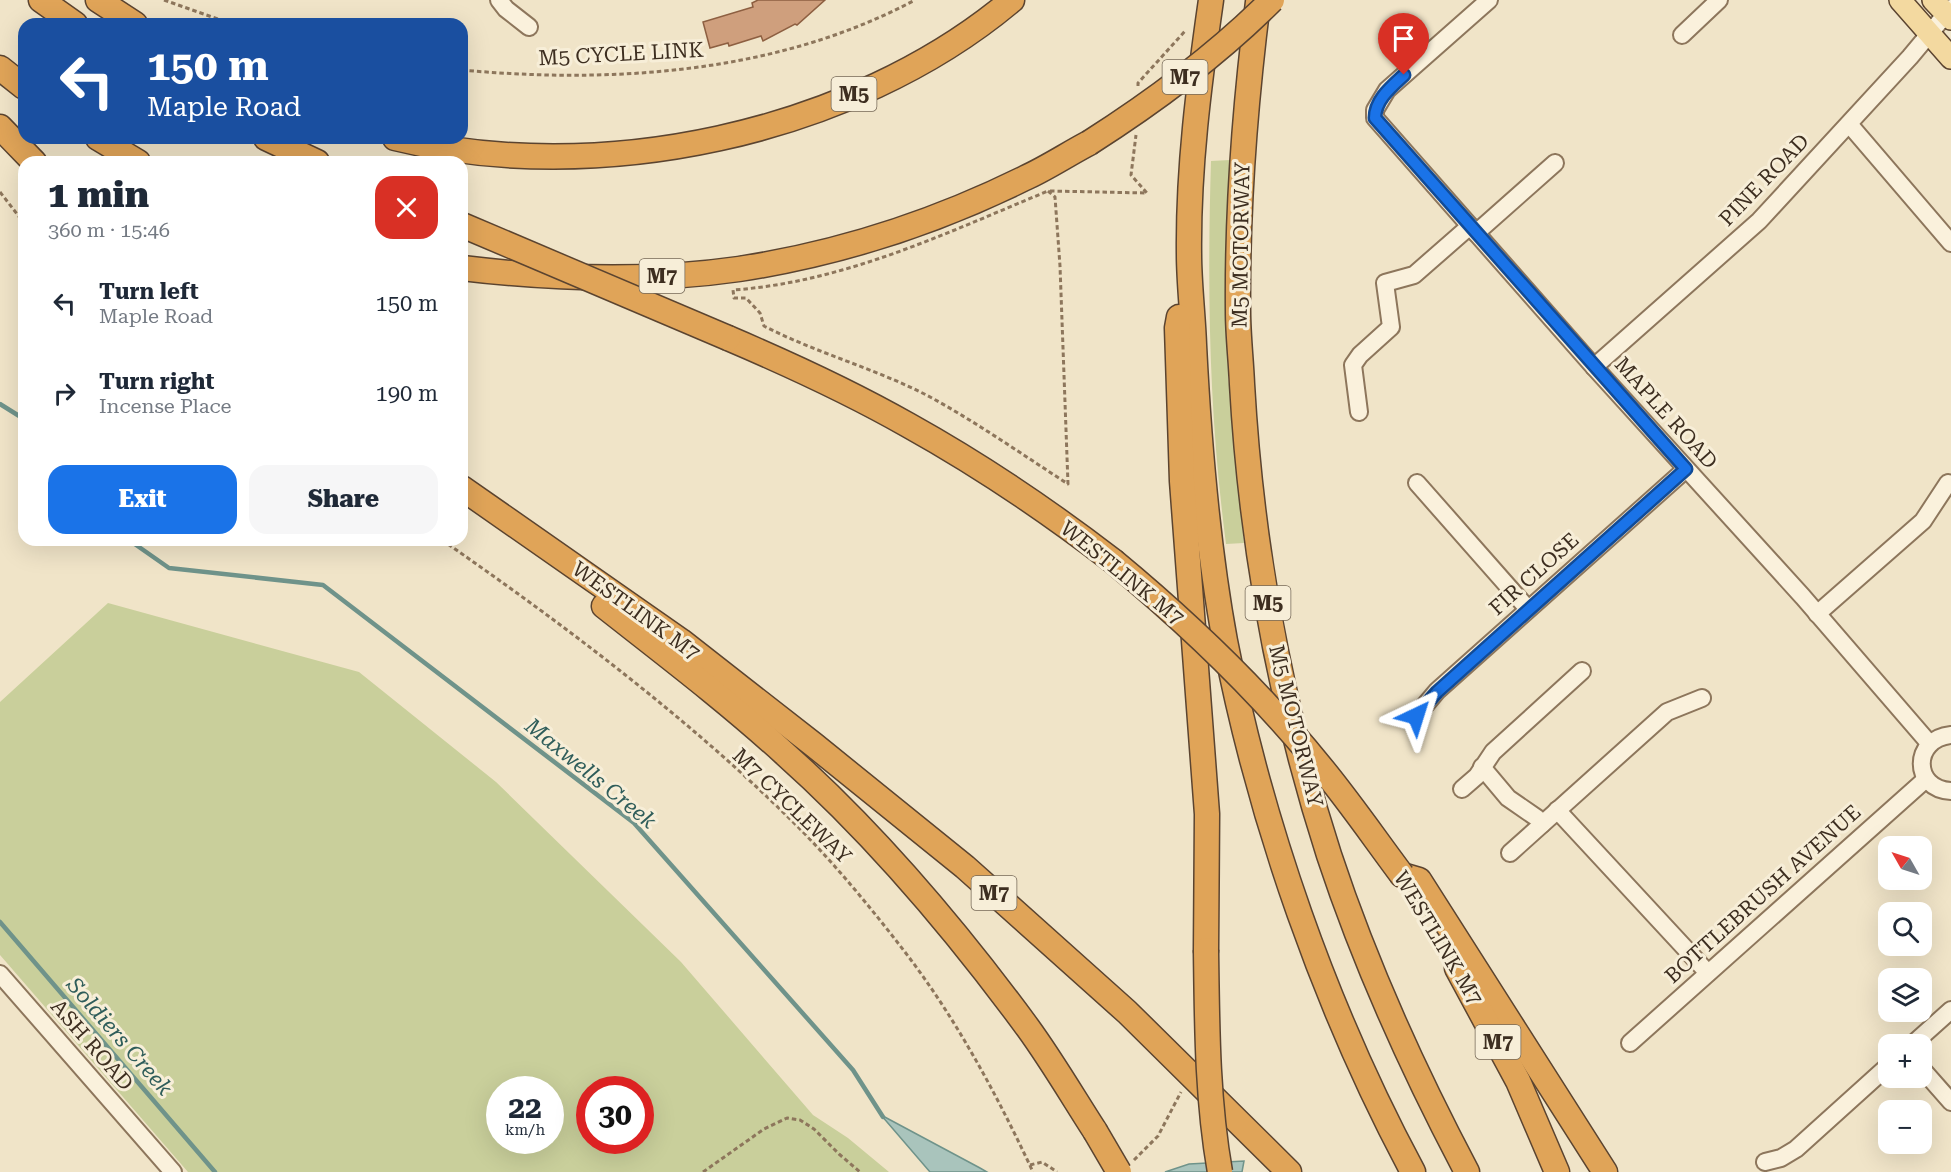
<!DOCTYPE html>
<html lang="en">
<head>
<meta charset="utf-8">
<style>
  body { margin:0; font-family:"Roboto Serif",serif; background:#f6f6f7; color:#1f2937; height:100vh; display:flex; flex-direction:column; font-size:22px; white-space:nowrap }
  * { box-sizing:border-box; margin:0 }
  p { font-size:20px; color:#747a83 }
  .icon { flex:none; width:33px; height:33px; fill:none; stroke:currentColor; stroke-width:2; stroke-linecap:round; stroke-linejoin:round }
  .map { position:relative; flex:1; overflow:hidden }
  .side { position:absolute; left:18px; top:156px; width:450px; height:390px; display:flex; flex-direction:column; background:#fff; border-radius:18px; box-shadow:0 6px 24px #0002 }
  .side>* { flex:none }
  .guide { position:absolute; left:18px; top:18px; width:450px; height:126px; border-radius:18px; box-shadow:0 6px 24px #0002; background:#1a4fa0; color:#fff; overflow:hidden }
  .needle { width:39px; rotate:309deg }
  .tools { position:absolute; left:1878px; top:836px; display:grid; gap:12px }
  .tools a { display:grid; place-items:center; width:54px; height:54px; border-radius:12px; background:#fff; box-shadow:0 6px 24px #0002; font-size:30px }
  .speed { position:absolute; left:486px; top:1076px; display:flex; gap:12px; font-size:30px; font-weight:700; text-align:center }
  .speed>* { display:grid; place-content:center; width:78px; height:78px; border-radius:50%; background:#fff; box-shadow:0 6px 24px #0002; line-height:1 }
  .speed small { font-size:15px; font-weight:400 }
  .speed .limit { border:9px solid #d22; background:#fff; color:#111 }
  .pin { position:absolute; display:grid; place-items:center; width:51px; height:51px; color:#fff; margin:-62px -26px; border-radius:50% 50% 50% 0; rotate:-45deg; box-shadow:0 0 6px #0007 }
  .pin .icon { rotate:45deg }
  .me { position:absolute; width:66px; margin:-33px; rotate:41deg; stroke-linejoin:round; filter:drop-shadow(0 0 4px #0008) }
  .turn { display:flex; align-items:center; gap:21px; height:126px; padding:0 30px; font-size:27px }
  .turn .icon { width:78px; height:78px; stroke-width:2.5 }
  .turn b { display:block; font-size:42px; line-height:51px }
  .round { display:grid; place-items:center; flex:none; width:63px; height:63px; border-radius:18px; background:#f6f6f7 }
  .summary { display:flex; align-items:center; justify-content:space-between; height:102px; padding:0 30px }
  h1 { font-size:36px; font-weight:800; line-height:45px }
  .button { display:flex; gap:12px; margin-top:auto; padding:12px 30px }
  .button a { flex:1; height:69px; border-radius:18px; background:#1a73e8; color:#fff; font-size:24px; font-weight:800; line-height:69px; text-align:center }
  .button a+a { background:#f6f6f7; color:#1f2937 }
  ul { padding:0; list-style:none }
  li { display:flex; align-items:center; gap:18px; height:90px; padding:0 30px }
  li div { flex:1 }
  li b { display:block; font-size:22px }
  li em { font-style:normal }
  .map>svg:first-child { display:block }
</style>
</head>
<body>
<div class="map">
<svg width="1951" height="1172" viewBox="0 0 1951 1172">
  <rect width="100%" height="100%" fill="#f0e4c8"/>
  <g fill="#c9cf9b" fill-rule="evenodd">
    <path d="M1230,160L1227,281L1228,375L1244,543L1226,544C1209,414 1207,291 1211,161Z"/>
    <path d="M108,603L359,672L496,782L681,962L813,1115L848,1138L889,1172H188L0,955V702ZM500,1089H550V1140H500ZM590,1089H640V1140H590Z"/>
  </g>
  <g fill="#a9c4bc" stroke="#6f938a" stroke-width="1.5">
    <path d="M881,1115L980,1168L987,1172H930Z"/>
    <path d="M1244,1161L1242,1172H1165L1189,1164Z"/>
  </g>
  <g fill="none" stroke-linecap="round" stroke-linejoin="round">
    <g stroke="#6f938a" stroke-width="4.5">
      <path d="M0,404L24,419"/>
      <path d="M129,540L169,568L323,585L634,823L853,1070L883,1117"/>
      <path d="M0,922L215,1172"/>
    </g>
  </g>
  <path fill="#cf9f7d" stroke="#8d5f41" stroke-width="1.5" d="M758,0H825L797,25L795,24L763,41L761,36L729,46L728,43L710,48L703,22L753,7L752,3Z"/>
  <g fill="none" stroke-linecap="round" stroke-linejoin="round">
    <defs>
      <g id="minor">
        <path d="M499,0L506,9L529,27"/>
        <path d="M1489,0L1387,90L1375,110V118L1594,367L1803,597L1929,743"/>
        <path d="M1682,35L1719,0"/>
        <path d="M1849,124L1951,243"/>
        <path d="M1476,233L1555,163"/>
        <path d="M1594,367L1759,221L1910,57L1951,8"/>
        <path d="M1359,412L1353,365L1360,355L1391,327L1385,283L1414,275L1470,226"/>
        <path d="M1417,483L1528,609"/>
        <path d="M1817,614L1923,521L1948,483"/>
        <path d="M1416,716L1437,691L1686,469"/>
        <path d="M1951,735C1912,739 1912,789 1951,791"/>
        <path d="M1482,767L1508,798L1537,818L1542,824"/>
        <path d="M1462,789L1477,776L1493,752L1582,671"/>
        <path d="M1557,810L1708,973"/>
        <path d="M1510,853L1667,712L1702,698"/>
        <path d="M0,974L173,1172"/>
        <path d="M1630,1043L1926,779"/>
        <path d="M1913,1044L1951,1010"/>
        <path d="M1922,1069L1951,1102"/>
        <path d="M1765,1162L1781,1158L1796,1149L1888,1066"/>
      </g>
      <g id="major">
        <path d="M1900,0L1951,58"/>
        <path d="M1933,0L1951,19"/>
      </g>
      <g id="highway">
        <path d="M41,0L75,24"/>
        <path d="M98,0L135,24"/>
        <path d="M1211,0C1199,84 1188,169 1189,254C1189,284 1193,315 1194,345C1199,444 1207,544 1225,641C1260,822 1326,1010 1413,1172"/>
        <path d="M1258,2C1245,105 1237,208 1238,311C1238,335 1241,360 1242,384C1251,543 1280,703 1329,855C1365,964 1413,1070 1467,1172"/>
        <path d="M0,68L24,87"/>
        <path d="M0,127L34,162"/>
        <path d="M98,138L138,162"/>
        <path d="M266,138L317,162"/>
        <path d="M395,138C596,188 852,135 1012,0"/>
        <path d="M462,268C553,279 649,282 739,269C837,254 936,222 1025,178C1047,168 1068,154 1089,143"/>
        <path d="M1179,317L1177,328L1182,481L1207,814L1206,950"/>
        <path d="M728,338C789,364 850,392 908,425C980,465 1048,511 1113,561"/>
        <path d="M462,488L681,641L814,745L965,867L1127,1012L1289,1172"/>
        <path d="M604,606C665,654 727,701 784,753C875,834 956,930 1028,1028C1052,1061 1073,1097 1095,1131"/>
        <path d="M1402,875L1419,880L1605,1172"/>
        <path d="M1457,968L1518,1081L1557,1172"/>
      </g>
    </defs>
    <use href="#minor" stroke="#8d765c" stroke-width="20"/>
    <use href="#major" stroke="#5b4430" stroke-width="24"/>
    <use href="#highway" stroke="#5b4430" stroke-width="27"/>
    <g stroke="#8d765c" stroke-width="3" stroke-dasharray="4.5 3" stroke-linecap="butt">
      <path d="M164,0L232,24"/>
      <path d="M462,70C615,84 778,73 915,0"/>
      <path d="M1138,86V83L1186,30"/>
      <path d="M1048,191L1055,197L1060,266L1068,484C1023,455 979,424 932,398C878,369 818,354 764,326L760,313L746,298H734L733,290C845,282 946,233 1048,191Z"/>
      <path d="M1050,191L1147,193L1131,175L1136,135"/>
      <path d="M0,192L24,223"/>
      <path d="M442,540C566,626 696,724 802,831C840,870 875,913 908,956C958,1022 998,1097 1033,1172"/>
      <path d="M1134,1160L1158,1136L1181,1092"/>
      <path d="M1030,1165L1042,1162L1057,1172"/>
      <path d="M703,1172L764,1129L787,1118L800,1120L814,1129L839,1154L860,1172"/>
    </g>
    <use href="#minor" stroke="#faf1dc" stroke-width="16"/>
    <use href="#major" stroke="#f3d9a0" stroke-width="21"/>
    <use href="#highway" stroke="#e0a458" stroke-width="24"/>
    <defs>
      <g id="highway-bridge">
        <path d="M1089,143C1155,101 1216,56 1272,0"/>
        <path d="M462,225L728,338"/>
        <path d="M1113,561C1188,623 1259,691 1320,766C1349,801 1375,839 1402,875"/>
        <path d="M1206,950C1207,1024 1207,1099 1220,1172"/>
        <path d="M1095,1131L1119,1172"/>
      </g>
    </defs>
    <use href="#highway-bridge" stroke="#5b4430" stroke-width="27" stroke-linecap="butt"/>
    <use href="#highway-bridge" stroke="#e0a458" stroke-width="24"/>
  </g>
  <g fill="none" stroke-linecap="round" stroke-linejoin="round">
    <defs>
      <path id="route" d="M1404,75C1391,87 1375,100 1375,118L1686,469L1437,692L1416,716"/>
    </defs>
    <use href="#route" stroke="#114b97" stroke-width="15"/>
    <use href="#route" stroke="#1a73e8" stroke-width="10"/>
  </g>
  <g text-anchor="middle" stroke-width="6" stroke-linejoin="round" paint-order="stroke">
    <g fill="#f7eed8" stroke="#756857" stroke-width="1.5">
      <rect x="1162.5" y="60" width="45" height="34" rx="4.5"/>
      <rect x="831.5" y="77" width="45" height="34" rx="4.5"/>
      <rect x="639.5" y="259" width="45" height="34" rx="4.5"/>
      <rect x="1245.5" y="586" width="45" height="34" rx="4.5"/>
      <rect x="971.5" y="876" width="45" height="34" rx="4.5"/>
      <rect x="1475.5" y="1025" width="45" height="34" rx="4.5"/>
    </g>
    <g font-size="20" font-weight="bold" fill="#3d2e20">
      <text x="1185" y="84">M7</text>
      <text x="854" y="101">M5</text>
      <text x="662" y="283">M7</text>
      <text x="1268" y="610">M5</text>
      <text x="994" y="900">M7</text>
      <text x="1498" y="1049">M7</text>
    </g>
    <g font-size="21" fill="#3d2e20" stroke="#f7eed8">
      <text transform="translate(621 54) rotate(-3)" y="7">M5 CYCLE LINK</text>
      <text transform="translate(1764 180) rotate(-46)" y="7">PINE ROAD</text>
      <text transform="translate(1241 245) rotate(-89)" y="7">M5 MOTORWAY</text>
      <text transform="translate(1666 413) rotate(48)" y="7">MAPLE ROAD</text>
      <text transform="translate(1122 573) rotate(39)" y="7">WESTLINK M7</text>
      <text transform="translate(1534 574) rotate(-42)" y="7">FIR CLOSE</text>
      <text transform="translate(636 611) rotate(36)" y="7">WESTLINK M7</text>
      <text transform="translate(1296 726) rotate(76)" y="7">M5 MOTORWAY</text>
      <text transform="translate(792 806) rotate(44)" y="7">M7 CYCLEWAY</text>
      <text transform="translate(1763 894) rotate(-42)" y="7">BOTTLEBRUSH AVENUE</text>
      <text transform="translate(1438 938) rotate(59)" y="7">WESTLINK M7</text>
      <text transform="translate(92 1045) rotate(49)" y="7">ASH ROAD</text>
    </g>
    <g font-size="22" font-style="italic" fill="#2f5d5a" stroke="#f7eed8">
      <text transform="translate(591 773) rotate(39)" y="8">Maxwells Creek</text>
      <text transform="translate(120 1036) rotate(49)" y="8">Soldiers Creek</text>
    </g>
  </g>
</svg>
<div class="tools">
<a><svg class="needle" viewBox="-14 -14 28 28"><path d="M0-13l5 13h-10z" fill="#e53935"/><path d="M0 13l5-13h-10z" fill="#747a83"/></svg></a>
<a><svg class="icon" aria-label="search" viewBox="0 0 24 24"><circle cx="10" cy="10" r="6"/><path d="M15 15l6 6"/></svg></a>
<a><svg class="icon" aria-label="layers" viewBox="0 0 24 24"><path d="M12 4l9 5-9 5-9-5zM3 14l9 5 9-5"/></svg></a>
<a>+</a>
<a>−</a>
</div>
<div class="speed"><div>22<small>km/h</small></div><div class="limit">30</div></div>
<div class="pin" style="left:1404px;top:75px;background:#d93025"><svg class="icon" aria-label="arrive" viewBox="0 0 24 24"><path d="M6 21V4h12l-3 4 3 4H6"/></svg></div>
<svg class="me" style="left:1416px;top:716px" viewBox="-20 -20 40 40"><path d="M0-17L14 15 0 8-14 15z" fill="#1a73e8" stroke="#fff" stroke-width="4"/></svg>
<div class="guide">
<div class="turn"><svg class="icon" aria-label="left" viewBox="0 0 24 24"><path d="M17 20v-9H6M10 6l-5 5 5 5"/></svg><div><b>150 m</b>Maple Road</div></div>
</div>
<section class="side">
<div class="summary"><div><h1>1 min</h1><p>360 m · 15:46</p></div><a class="round" style="background:#d93025;color:#fff"><svg class="icon" aria-label="close" viewBox="0 0 24 24"><path d="M6 6l12 12M18 6L6 18"/></svg></a></div>
<ul>
<li><svg class="icon" aria-label="left" viewBox="0 0 24 24"><path d="M17 20v-9H6M10 6l-5 5 5 5"/></svg><div><b>Turn left</b><p>Maple Road</p></div><em>150 m</em></li>
<li><svg class="icon" aria-label="right" viewBox="0 0 24 24"><path d="M7 20v-9h11M14 6l5 5-5 5"/></svg><div><b>Turn right</b><p>Incense Place</p></div><em>190 m</em></li>
</ul>
<div class="button"><a>Exit</a><a>Share</a></div>
</section>
</div>
</body>
</html>
